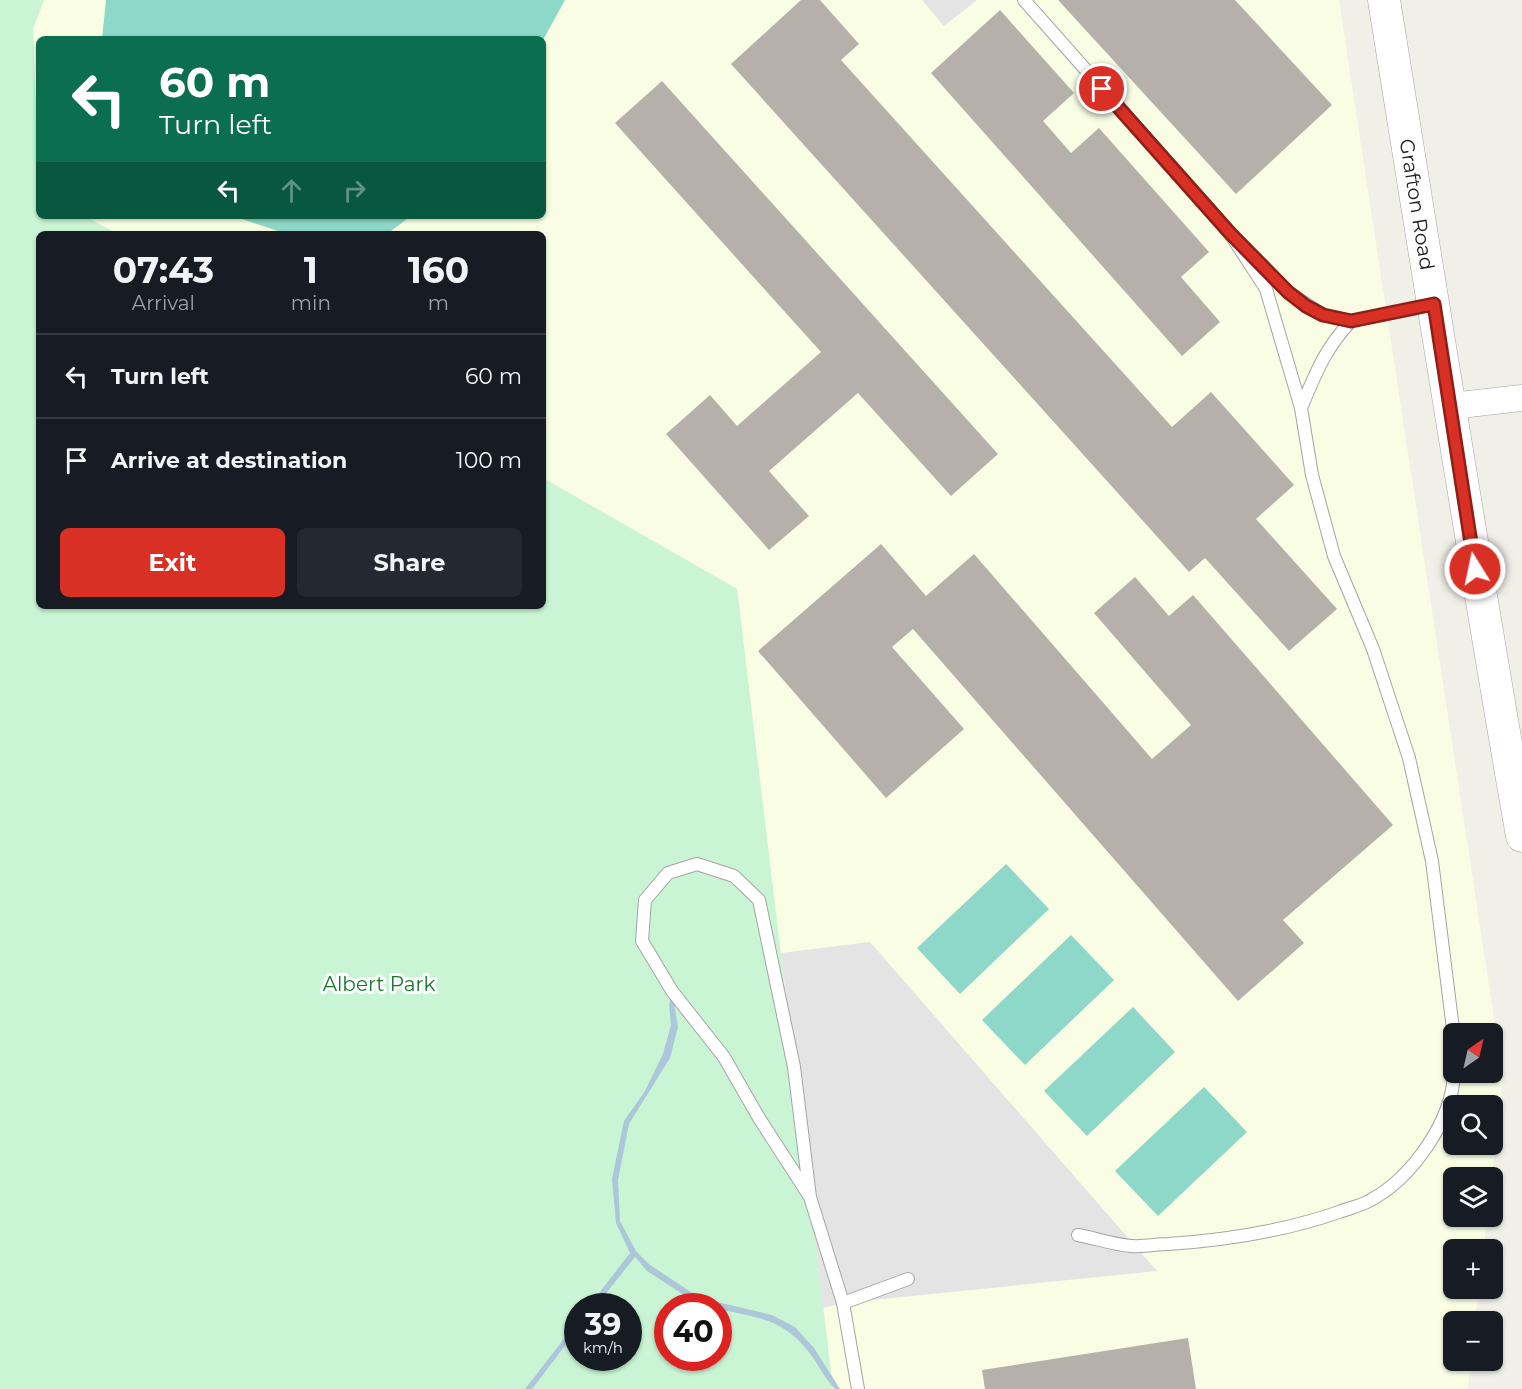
<!DOCTYPE html>
<html lang="en">
<head>
<meta charset="utf-8">
<style>
  body { margin:0; font-family:Montserrat,sans-serif; background:#242831; color:#f1f3f6; height:100vh; display:flex; flex-direction:column; font-size:22px; white-space:nowrap }
  * { box-sizing:border-box; margin:0 }
  p { font-size:20px; color:#9ea1a6 }
  .icon { flex:none; width:33px; height:33px; fill:none; stroke:currentColor; stroke-width:2; stroke-linecap:round; stroke-linejoin:round }
  .map { position:relative; flex:1; overflow:hidden }
  .drawer { position:absolute; left:36px; top:231px; width:510px; height:378px; display:flex; flex-direction:column; background:#171b24; border-radius:9px; box-shadow:0 2px 4px #0004 }
  .drawer>* { flex:none }
  .banner { position:absolute; left:36px; top:36px; width:510px; height:183px; border-radius:9px; box-shadow:0 2px 4px #0004; background:#0b6e4f; color:#fff; overflow:hidden }
  .needle { width:39px; rotate:34deg }
  .fabs { position:absolute; left:1443px; top:1023px; display:grid; gap:12px }
  .fabs a { display:grid; place-items:center; width:60px; height:60px; border-radius:9px; background:#171b24; box-shadow:0 2px 4px #0004; font-size:30px }
  .speed { position:absolute; left:564px; top:1293px; display:flex; gap:12px; font-size:30px; font-weight:700; text-align:center }
  .speed>* { display:grid; place-content:center; width:78px; height:78px; border-radius:50%; background:#171b24; box-shadow:0 2px 4px #0004; line-height:1 }
  .speed small { font-size:15px; font-weight:400 }
  .speed .limit { border:9px solid #d22; background:#fff; color:#111 }
  .pin { position:absolute; display:grid; place-items:center; width:51px; height:51px; color:#fff; margin:-26px; border:3px solid #fff; border-radius:50%; box-shadow:0 2px 6px #0007 }
  .me { position:absolute; width:66px; margin:-33px; rotate:350deg; stroke-linejoin:round; filter:drop-shadow(0 0 4px #0008) }
  .turn { display:flex; align-items:center; gap:21px; height:126px; padding:0 24px; font-size:27px }
  .turn .icon { width:78px; height:78px; stroke-width:2.5 }
  .turn b { display:block; font-size:42px; line-height:51px }
  .lanes { display:flex; align-items:center; height:57px; padding:0 24px; background:#0003; justify-content:center; gap:30px; direction:ltr }
  .lanes .off { opacity:.35 }
  .eta { display:flex; justify-content:space-evenly; align-items:center; height:102px; text-align:center }
  .eta b { font-size:36px; font-weight:700; line-height:42px }
  .button { display:flex; gap:12px; margin-top:auto; padding:12px 24px }
  .button a { flex:1; height:69px; border-radius:9px; background:#d93025; color:#fff; font-size:24px; font-weight:700; line-height:69px; text-align:center }
  .button a+a { background:#242831; color:#f1f3f6 }
  ul { padding:0; list-style:none }
  li { display:flex; align-items:center; gap:18px; height:84px; padding:0 24px; border-top:2px solid #363941 }
  li div { flex:1 }
  li b { display:block; font-size:22px }
  li em { font-style:normal }
  .map>svg:first-child { display:block }
</style>
</head>
<body>
<div class="map">
<svg width="1522" height="1389" viewBox="0 0 1522 1389">
  <rect width="100%" height="100%" fill="#f0efe8"/>
  <path fill="#f8fde4" fill-rule="evenodd" d="M44,0H1339L1503,1077L1492,1177L1454,1178V1216L1487,1217L1484,1249L1454,1250V1288L1479,1289L1475,1321L1454,1322V1360L1471,1361L1468,1389H833L737,589L543,478V234H117L85,216H543V39H39V172L33,29ZM1454,1034H1492V1072H1454ZM1454,1106H1492V1144H1454Z"/>
  <path fill="#c9f5d4" fill-rule="evenodd" d="M0,0H44L33,29L39,216H85L117,234H39V606H543V478L737,589L833,1389H0ZM578,1306H628V1358H578ZM668,1306H718V1358H668Z"/>
  <g fill="#8dd8c8">
    <path d="M106,0H565L543,40L102,39Z"/>
    <path d="M233,216H411L387,234H287Z"/>
    <path d="M1006,864L1049,909L960,994L917,948Z"/>
    <path d="M1071,935L1114,980L1025,1065L982,1020Z"/>
    <path d="M1133,1007L1175,1052L1087,1136L1044,1091Z"/>
    <path d="M1204,1087L1247,1132L1158,1216L1115,1171Z"/>
  </g>
  <g fill="#e4e4e4">
    <path d="M922,0H977L944,26Z"/>
    <path d="M870,942L1157,1271L843,1303L823,1308L781,953Z"/>
  </g>
  <g fill="#acc7d9">
    <path d="M672,991L678,1027L670,1058L629,1124L618,1180L620,1221L636,1251L650,1265L700,1298L772,1315L795,1327L814,1348L840,1389H835C824,1378 818,1363 808,1351C782,1318 757,1318 719,1309L718,1306L698,1304L647,1271L635,1257L596,1306H589L630,1253L616,1223L612,1179L624,1121L645,1091L663,1054L671,1025L669,1005Z"/>
    <path d="M577,1322V1330L532,1389H525Z"/>
  </g>
  <g fill="#b5b1aa">
    <path d="M801,0H820L859,44L841,60L1172,427L1211,392L1294,485L1256,519L1337,609L1289,651L1205,558L1189,572L731,64Z"/>
    <path d="M1058,0H1235L1332,105L1236,194Z"/>
    <path d="M1000,10L1074,93L1043,121L1071,153L1099,128L1209,252L1181,277L1220,322L1182,356L931,73Z"/>
    <path d="M662,81L998,454L951,496L858,393L769,471L809,516L769,550L666,434L710,395L737,426L821,352L615,123Z"/>
    <path d="M881,544L926,596L974,554L1152,759L1191,725L1094,613L1135,577L1169,616L1193,595L1393,825L1283,920L1304,943L1238,1001L913,629L892,647L964,729L886,798L758,651Z"/>
    <path d="M1188,1338L1196,1389H985L982,1370Z"/>
  </g>
  <g fill="none" stroke-linecap="round" stroke-linejoin="round">
    <defs>
      <g id="service">
        <path d="M1024,0L1234,237"/>
        <path d="M1229,232L1266,289L1301,408L1312,475L1334,556L1373,649L1409,758L1432,861L1454,1037"/>
        <path d="M1246,250L1288,292L1323,315L1351,321L1433,305"/>
        <path d="M1301,408C1316,373 1324,350 1351,321"/>
        <path d="M810,1197L759,1118L724,1057L672,991L642,941L645,900L668,873L697,864L734,876L759,900L794,1067L810,1197L843,1303L858,1389"/>
        <path d="M1078,1235C1095,1238 1114,1245 1132,1246C1144,1247 1157,1244 1168,1244C1225,1240 1285,1231 1339,1212C1349,1208 1360,1206 1369,1201C1411,1179 1453,1121 1454,1072"/>
        <path d="M843,1303L908,1279"/>
      </g>
      <path id="minor" d="M1451,406L1522,398"/>
      <g id="tertiary">
        <path id="s1" d="M1384,0C1429,279 1473,557 1522,836"/>
      </g>
    </defs>
    <use href="#service" stroke="#a4a4a4" stroke-width="14"/>
    <use href="#minor" stroke="#a4a4a4" stroke-width="27"/>
    <use href="#tertiary" stroke="#a4a4a4" stroke-width="33"/>
    <use href="#service" stroke="#fff" stroke-width="12"/>
    <use href="#minor" stroke="#fff" stroke-width="26"/>
    <use href="#tertiary" stroke="#fff" stroke-width="32"/>
  </g>
  <g fill="none" stroke-linecap="round" stroke-linejoin="round">
    <defs>
      <path id="route" d="M1102,89L1229,232L1288,292L1306,306L1323,315L1351,321L1434,304L1475,569"/>
    </defs>
    <use href="#route" stroke="#8d1f18" stroke-width="15"/>
    <use href="#route" stroke="#d93025" stroke-width="10"/>
  </g>
  <g text-anchor="middle" stroke-width="6" stroke-linejoin="round" paint-order="stroke">
    <g font-size="20" fill="#202020" stroke="#fff">
      <text dy="7" stroke="none"><textPath href="#s1" startOffset="207">Grafton Road</textPath></text>
    </g>
    <g font-size="20" fill="#16772f" stroke="#fff">
      <text x="379" y="991">Albert Park</text>
    </g>
  </g>
</svg>
<div class="fabs">
<a><svg class="needle" viewBox="-14 -14 28 28"><path d="M0-13l5 13h-10z" fill="#e53935"/><path d="M0 13l5-13h-10z" fill="#9ea1a6"/></svg></a>
<a><svg class="icon" aria-label="search" viewBox="0 0 24 24"><circle cx="10" cy="10" r="6"/><path d="M15 15l6 6"/></svg></a>
<a><svg class="icon" aria-label="layers" viewBox="0 0 24 24"><path d="M12 4l9 5-9 5-9-5zM3 14l9 5 9-5"/></svg></a>
<a>+</a>
<a>−</a>
</div>
<div class="speed"><div>39<small>km/h</small></div><div class="limit">40</div></div>
<div class="pin" style="left:1102px;top:89px;background:#d93025"><svg class="icon" aria-label="arrive" viewBox="0 0 24 24"><path d="M6 21V4h12l-3 4 3 4H6"/></svg></div>
<svg class="me" style="left:1475px;top:569px" viewBox="-20 -20 40 40"><circle r="17" fill="#d93025" stroke="#fff" stroke-width="3"/><path d="M0-11L8 9 0 5-8 9z" fill="#fff"/></svg>
<div class="banner">
<div class="turn"><svg class="icon" aria-label="left" viewBox="0 0 24 24"><path d="M17 20v-9H6M10 6l-5 5 5 5"/></svg><div><b>60 m</b>Turn left</div></div>
<div class="lanes"><svg class="icon" aria-label="left" viewBox="0 0 24 24"><path d="M17 20v-9H6M10 6l-5 5 5 5"/></svg><svg class="icon off" aria-label="ahead" viewBox="0 0 24 24"><path d="M12 20V5M6 11l6-6 6 6"/></svg><svg class="icon off" aria-label="right" viewBox="0 0 24 24"><path d="M7 20v-9h11M14 6l5 5-5 5"/></svg></div>
</div>
<section class="drawer">
<div class="eta">
<div><b>07:43</b><p>Arrival</p></div>
<div><b>1</b><p>min</p></div>
<div><b>160</b><p>m</p></div>
</div>
<ul>
<li><svg class="icon" aria-label="left" viewBox="0 0 24 24"><path d="M17 20v-9H6M10 6l-5 5 5 5"/></svg><div><b>Turn left</b></div><em>60 m</em></li>
<li><svg class="icon" aria-label="arrive" viewBox="0 0 24 24"><path d="M6 21V4h12l-3 4 3 4H6"/></svg><div><b>Arrive at destination</b></div><em>100 m</em></li>
</ul>
<div class="button"><a>Exit</a><a>Share</a></div>
</section>
</div>
</body>
</html>
